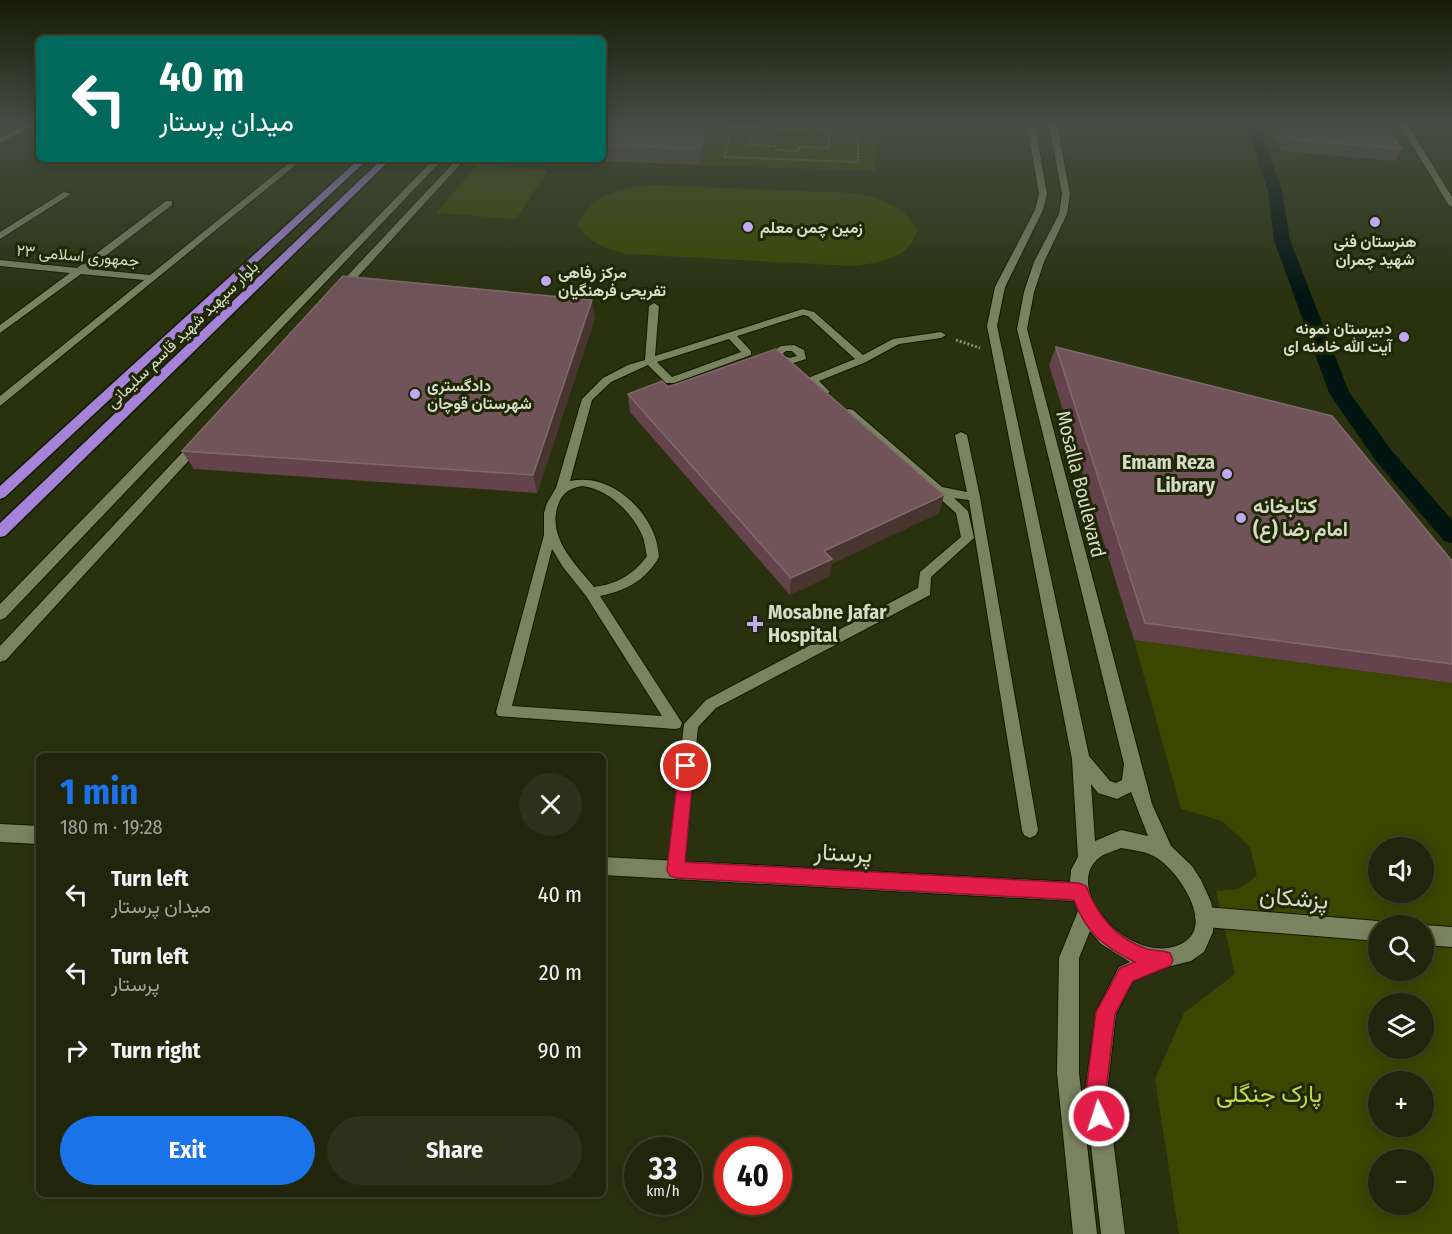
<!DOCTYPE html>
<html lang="en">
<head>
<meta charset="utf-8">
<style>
  body { margin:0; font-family:"Fira Sans Condensed",Vazirmatn,sans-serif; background:#2d3119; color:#f1f3f6; height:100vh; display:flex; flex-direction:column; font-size:22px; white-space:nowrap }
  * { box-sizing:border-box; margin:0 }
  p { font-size:20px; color:#a2a59d }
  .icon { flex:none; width:33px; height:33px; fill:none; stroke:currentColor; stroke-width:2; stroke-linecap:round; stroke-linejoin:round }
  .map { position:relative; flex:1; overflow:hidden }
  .panel { position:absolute; left:36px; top:753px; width:570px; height:444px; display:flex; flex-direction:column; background:#20250b; border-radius:9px; box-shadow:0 3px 15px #0003,0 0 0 2px #3d422c }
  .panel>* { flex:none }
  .banner { position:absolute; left:36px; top:36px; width:570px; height:126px; border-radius:9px; box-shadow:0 3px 15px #0003,0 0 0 2px #3d422c; background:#00695c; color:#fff; overflow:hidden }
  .buttons { position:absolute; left:1368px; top:837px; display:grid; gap:12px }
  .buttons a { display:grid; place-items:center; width:66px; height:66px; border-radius:50%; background:#20250b; box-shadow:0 3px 15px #0003,0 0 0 2px #3d422c; font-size:30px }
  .speed { position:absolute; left:624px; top:1137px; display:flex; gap:12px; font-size:30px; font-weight:700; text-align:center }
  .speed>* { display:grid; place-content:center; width:78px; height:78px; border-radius:50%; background:#20250b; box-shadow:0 3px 15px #0003,0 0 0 2px #3d422c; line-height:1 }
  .speed small { font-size:15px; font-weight:400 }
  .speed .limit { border:9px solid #d22; background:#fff; color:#111 }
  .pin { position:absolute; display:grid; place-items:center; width:51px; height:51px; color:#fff; margin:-26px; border:3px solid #fff; border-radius:50%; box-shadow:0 2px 6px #0007 }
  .me { position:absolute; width:66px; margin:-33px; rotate:356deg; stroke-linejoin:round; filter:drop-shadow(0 0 4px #0008) }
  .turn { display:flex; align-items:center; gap:21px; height:126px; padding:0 24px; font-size:27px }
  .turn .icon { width:78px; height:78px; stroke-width:2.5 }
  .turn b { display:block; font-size:42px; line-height:51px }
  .round { display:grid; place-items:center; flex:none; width:63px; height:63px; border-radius:32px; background:#2d3119 }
  .overview { display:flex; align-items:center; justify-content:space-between; height:102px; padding:0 24px }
  h1 { font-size:36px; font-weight:700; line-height:45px; color:#1a73e8 }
  .primary-button { display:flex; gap:12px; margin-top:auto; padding:12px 24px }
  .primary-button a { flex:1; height:69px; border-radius:36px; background:#1a73e8; color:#fff; font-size:24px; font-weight:700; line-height:69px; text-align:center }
  .primary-button a+a { background:#2d3119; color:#f1f3f6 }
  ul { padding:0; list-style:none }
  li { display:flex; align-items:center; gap:18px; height:78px; padding:0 24px }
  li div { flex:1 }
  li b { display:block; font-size:22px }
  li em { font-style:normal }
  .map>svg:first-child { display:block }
</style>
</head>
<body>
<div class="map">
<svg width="1452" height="1234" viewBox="0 0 1452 1234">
  <rect width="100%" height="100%" fill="#2a310f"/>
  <g fill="#3b4601" fill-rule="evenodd">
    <path d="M713,125H881L874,171L701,165Z"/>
    <path d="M477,165L548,170L516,219L436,213Z"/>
    <path d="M653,185L852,193C879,198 904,205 917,229C911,259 880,262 854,266L627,254C606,248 590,244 578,225C591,193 621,188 653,185Z"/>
    <path d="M1134,640L1452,683V1234H1179L1155,1079L1184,1013L1235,974L1216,891L1238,889L1257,876L1250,847L1222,821L1181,809ZM1378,848H1424V892H1378ZM1378,926H1424V970H1378ZM1378,1004H1424V1048H1378ZM1378,1082H1424V1126H1378ZM1378,1160H1424V1204H1378Z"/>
  </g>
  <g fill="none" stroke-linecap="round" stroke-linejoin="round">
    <path fill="#031511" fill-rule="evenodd" d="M1247,125H1259L1282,191L1290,240L1349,392L1392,451L1452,520V543L1444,541L1376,461L1329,393L1274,240L1268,191Z"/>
    <defs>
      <g id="service">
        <path d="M654,303L659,306L655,356L803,309L814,312L863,355L893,339L941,332L946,335L941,338L899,344L866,362L819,381L830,392L825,395L808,382V378L855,359L808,316L803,315L737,336L751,351V355L674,383H666L648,365L611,382L592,400L570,481C606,473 641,502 654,534C657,541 658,549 659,557C646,580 626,591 600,596L682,723L680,728L675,729L498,716L496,712L544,535V513L547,503L556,488L582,399L603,378L628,365L645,360L649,306ZM729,339L741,352L672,377L657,362ZM582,486C607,489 630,510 641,533C645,540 645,549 647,556C633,575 617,584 594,587C575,563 547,538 558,505C562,493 570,488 582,486ZM552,549L563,567L586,596L662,716L512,706Z"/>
        <path d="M794,345L804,350L806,359L790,364L775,360V350L781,346ZM786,351H792L797,356L790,358L784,356L783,353Z"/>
        <path d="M849,409L853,410L942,487L967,492L955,435L961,432L967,435L980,497L1038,830L1036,835L1030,838L1024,835L1022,830L969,500L954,498L968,511L974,538L931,577L930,595L716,708L698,727L684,870L682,876L676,878L670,876L668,870L684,724L706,700L918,588L920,572L961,537L956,513L845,414V410Z"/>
      </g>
      <g id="minor">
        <path d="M26,125H35L0,143V138Z"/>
        <path d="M294,159H303L0,406V396L144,280L81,274L0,333V325L70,273L0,266V260L77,268L166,201H172V205L88,269L150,275Z"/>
        <path d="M434,159H443L5,618L0,620V604Z"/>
        <path d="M457,159H465L343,293H335V289Z"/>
        <path d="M64,192L71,194L0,239V232Z"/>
        <path d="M198,439L204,443L202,446L6,660L0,662V646L194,440Z"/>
        <path d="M1205,907L1378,921L1386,926H1378V941L1205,927L1198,924L1195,917L1198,910Z"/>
        <path d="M1424,925L1452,927V947L1424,945Z"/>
      </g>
      <g id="tertiary">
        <path d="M1027,125H1035L1047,194L1043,210L1005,287L997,326L1089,756L1110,781L1116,783L1122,780L1124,764L1017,329L1024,292L1034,262L1059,214L1062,194L1049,125H1057L1070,194L1067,214L1044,262L1034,292L1027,329L1152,804L1171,846L1192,866L1201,880L1211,902L1214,917L1213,932L1204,952L1191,961L1167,967L1133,981L1116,1014L1107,1092L1125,1234H1101L1085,1092L1096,1012L1119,967L1130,962L1101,944L1090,931L1079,958V1073L1097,1234H1073L1057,1073L1059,958L1078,911L1074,901L603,875V857L1070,882L1071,870L1078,857L1072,759L987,326L995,287L1035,210L1039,194ZM1091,784L1098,793L1117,799L1131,792L1148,836L1121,830L1095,841ZM1121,848C1133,850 1146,851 1157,858C1178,871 1217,927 1181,944C1132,968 1059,888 1100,857C1106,853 1115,851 1121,848Z"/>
        <path d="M0,824L39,826V844L0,842Z"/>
      </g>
      <path id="secondary" d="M1400,125H1408L1452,197V207L1448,204Z"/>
      <g id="trunk">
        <path d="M359,159H368L5,497L0,499V486Z"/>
        <path d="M382,159H391L5,536L0,537V523Z"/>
      </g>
    </defs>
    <use href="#service" stroke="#131800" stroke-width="2"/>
    <use href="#minor" stroke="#131800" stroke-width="2"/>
    <use href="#tertiary" stroke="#131800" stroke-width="2"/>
    <use href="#secondary" stroke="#131800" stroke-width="2"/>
    <use href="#trunk" stroke="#131800" stroke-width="3"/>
    <g stroke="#868c72" stroke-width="2" stroke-dasharray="1.5 1.5" stroke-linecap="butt">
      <path d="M753,125L749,145L776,146V150L798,151L799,147L829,148V131"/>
      <path d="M732,127L858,132V162L724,157Z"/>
    </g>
    <path stroke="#868c72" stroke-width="3" stroke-dasharray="2 2" stroke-linecap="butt" d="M956,340L980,348"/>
    <use href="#service" fill="#7a835f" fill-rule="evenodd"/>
    <use href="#minor" fill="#7a835f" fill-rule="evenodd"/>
    <use href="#tertiary" fill="#7a835f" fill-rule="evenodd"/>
    <use href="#secondary" fill="#7a835f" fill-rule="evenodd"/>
    <use href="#trunk" fill="#a483d8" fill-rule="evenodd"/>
  </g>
  <g fill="#64434c">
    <path d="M603,125H713L701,165L555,159H603Z"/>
    <path d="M1275,125H1370L1372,128L1402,149L1395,161L1281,151L1272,132Z"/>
    <path d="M595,318L537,493L194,469L182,451Z"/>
    <path d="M1056,347L1452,561V683L1134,640L1049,365Z"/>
    <path d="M668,387L944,495L939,513L831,564L829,576L790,595L630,412L628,394Z"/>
  </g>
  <g fill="#47352e">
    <path d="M708,125H713L701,165L700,149Z"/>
    <path d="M592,300L595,318L537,493L533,475Z"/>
    <path d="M944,495L939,513L831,564L829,576L790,595L791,578L824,551Z"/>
  </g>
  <g fill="#70545a" stroke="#80696b" stroke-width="1.5">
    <path d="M603,125H708L700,149L603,145Z"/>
    <path d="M1280,125H1370L1372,128L1389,130L1402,149L1287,139Z"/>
    <path d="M343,276L592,300L533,475L182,451Z"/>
    <path d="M1056,347L1332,416L1452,561V664L1145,623Z"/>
    <path d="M776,349L944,495L824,551L832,559L791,578L628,394L662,381L668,387Z"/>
  </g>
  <linearGradient id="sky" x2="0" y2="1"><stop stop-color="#171b08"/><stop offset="0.42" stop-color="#444e42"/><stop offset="1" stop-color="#444e42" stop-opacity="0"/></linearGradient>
  <rect width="1452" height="297" fill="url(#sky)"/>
  <path fill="#e11d48" stroke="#92132f" stroke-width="1.5" d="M686,759L692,761L694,766L685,862L1079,883L1086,886C1098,916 1115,938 1147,949C1155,951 1163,950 1170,953L1173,960L1170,966L1133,981L1115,1014L1106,1092L1109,1116L1106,1123L1099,1126L1091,1123L1086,1092L1096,1012L1120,968L1135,962C1104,947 1086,933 1074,900L676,878L670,876L667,870L679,766L681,761Z"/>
  <g fill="#c1a8f3" stroke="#202705" stroke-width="2">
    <circle cx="1375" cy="222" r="6"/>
    <circle cx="748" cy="227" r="6"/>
    <circle cx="546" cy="281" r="6"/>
    <circle cx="1404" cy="337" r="6"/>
    <circle cx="415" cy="394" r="6"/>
    <circle cx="1227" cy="474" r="6"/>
    <circle cx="1241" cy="518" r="6"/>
    <path d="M752 615h6v6h6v6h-6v6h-6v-6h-6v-6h6z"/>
  </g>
  <g text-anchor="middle" stroke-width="6" stroke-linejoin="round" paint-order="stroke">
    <g font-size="16" font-weight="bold" fill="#d7dcc9" stroke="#202705" text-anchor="start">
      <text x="760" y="233">زمین چمن معلم</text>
      <text x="1375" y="247" text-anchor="middle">هنرستان فنی<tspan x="1375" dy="18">شهید چمران</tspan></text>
      <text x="558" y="278">مرکز رفاهی<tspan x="558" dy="18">تفریحی فرهنگیان</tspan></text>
      <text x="1392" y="334" text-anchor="end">دبیرستان نمونه<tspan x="1392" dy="18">آیت الله خامنه ای</tspan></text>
      <text x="427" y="391">دادگستری<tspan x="427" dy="18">شهرستان قوچان</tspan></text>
    </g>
    <g font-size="16" fill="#d7dcc9" stroke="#202705">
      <text transform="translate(78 255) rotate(5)" y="6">جمهوری اسلامی ۲۳</text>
      <text transform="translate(182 334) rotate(-44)" y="6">بلوار سپهبد شهید قاسم سلیمانی</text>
    </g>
    <g font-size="20" font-weight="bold" fill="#d7dcc9" stroke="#202705" text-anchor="start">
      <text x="1215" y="469" text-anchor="end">Emam Reza<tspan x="1215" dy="23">Library</tspan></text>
      <text x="1253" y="513">کتابخانه<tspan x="1253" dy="23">امام رضا (ع)</tspan></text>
      <text x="768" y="619">Mosabne Jafar<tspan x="768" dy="23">Hospital</tspan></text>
    </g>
    <g font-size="20" fill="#d7dcc9" stroke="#202705">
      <text transform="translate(1081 484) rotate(76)" y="7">Mosalla Boulevard</text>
    </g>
    <g font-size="24" fill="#d7dcc9" stroke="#202705">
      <text transform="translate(843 853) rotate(3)" y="8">پرستار</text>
      <text transform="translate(1294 898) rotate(5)" y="8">پزشکان</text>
    </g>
    <g font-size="24" fill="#bfda4d" stroke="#202705">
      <text x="1269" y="1102">پارک جنگلی</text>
    </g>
  </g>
</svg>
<div class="buttons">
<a><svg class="icon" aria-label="sound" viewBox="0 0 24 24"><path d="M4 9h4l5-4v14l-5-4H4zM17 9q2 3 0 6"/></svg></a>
<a><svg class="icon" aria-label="search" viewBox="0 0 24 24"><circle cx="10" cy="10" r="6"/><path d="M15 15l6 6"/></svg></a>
<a><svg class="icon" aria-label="layers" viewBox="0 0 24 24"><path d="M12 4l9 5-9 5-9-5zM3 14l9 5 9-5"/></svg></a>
<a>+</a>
<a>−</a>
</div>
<div class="speed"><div>33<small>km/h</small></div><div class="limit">40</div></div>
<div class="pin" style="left:686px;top:766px;background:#d93025"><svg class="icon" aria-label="arrive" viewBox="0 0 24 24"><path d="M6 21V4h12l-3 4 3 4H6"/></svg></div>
<svg class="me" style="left:1099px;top:1116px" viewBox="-20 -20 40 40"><circle r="17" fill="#e11d48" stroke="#fff" stroke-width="3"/><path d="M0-11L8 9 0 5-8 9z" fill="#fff"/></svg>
<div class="banner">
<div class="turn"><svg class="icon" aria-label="left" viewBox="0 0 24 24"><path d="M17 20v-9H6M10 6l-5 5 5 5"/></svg><div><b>40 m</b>میدان پرستار</div></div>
</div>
<section class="panel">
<div class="overview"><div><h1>1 min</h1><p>180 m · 19:28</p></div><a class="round"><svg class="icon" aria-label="close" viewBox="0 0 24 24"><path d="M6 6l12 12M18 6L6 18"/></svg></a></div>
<ul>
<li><svg class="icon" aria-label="left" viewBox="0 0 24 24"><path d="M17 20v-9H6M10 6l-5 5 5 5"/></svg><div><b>Turn left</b><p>میدان پرستار</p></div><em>40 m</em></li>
<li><svg class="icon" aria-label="left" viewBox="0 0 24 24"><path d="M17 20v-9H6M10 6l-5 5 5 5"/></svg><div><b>Turn left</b><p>پرستار</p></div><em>20 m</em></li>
<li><svg class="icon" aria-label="right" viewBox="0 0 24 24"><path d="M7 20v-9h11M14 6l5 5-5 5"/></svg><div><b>Turn right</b></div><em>90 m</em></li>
</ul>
<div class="primary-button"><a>Exit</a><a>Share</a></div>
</section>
</div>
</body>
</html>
